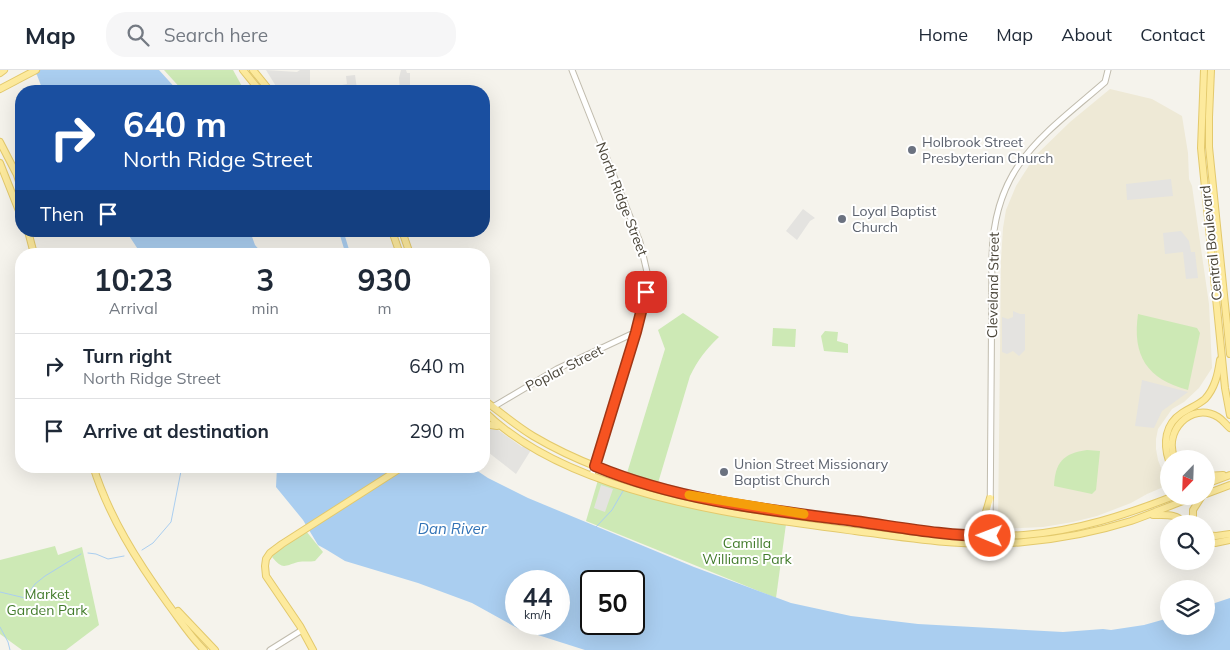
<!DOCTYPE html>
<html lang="en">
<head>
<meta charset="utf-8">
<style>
  body { margin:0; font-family:Mulish,sans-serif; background:#f6f6f7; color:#1f2937; height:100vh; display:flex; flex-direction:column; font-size:19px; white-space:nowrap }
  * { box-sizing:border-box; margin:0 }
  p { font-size:16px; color:#747a83 }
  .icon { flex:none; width:28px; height:28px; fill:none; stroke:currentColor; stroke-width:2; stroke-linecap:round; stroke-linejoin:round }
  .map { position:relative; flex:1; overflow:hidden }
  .details { position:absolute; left:15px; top:178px; width:475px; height:225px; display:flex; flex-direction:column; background:#fff; border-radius:20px; box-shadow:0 5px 20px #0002 }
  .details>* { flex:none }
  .top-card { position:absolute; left:15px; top:15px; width:475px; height:152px; border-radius:20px; box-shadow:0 5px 20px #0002; background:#1a4fa0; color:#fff; overflow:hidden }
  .needle { width:32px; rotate:203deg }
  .controls { position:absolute; left:1160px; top:380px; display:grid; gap:10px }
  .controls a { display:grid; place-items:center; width:55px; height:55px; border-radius:50%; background:#fff; box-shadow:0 5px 20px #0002; font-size:25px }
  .speed { position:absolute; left:505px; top:500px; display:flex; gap:10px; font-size:25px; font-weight:700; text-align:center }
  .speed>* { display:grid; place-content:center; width:65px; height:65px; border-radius:50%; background:#fff; box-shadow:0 5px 20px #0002; line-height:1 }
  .speed small { font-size:12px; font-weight:400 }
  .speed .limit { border:2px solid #111; border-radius:8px; background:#fff; color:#111 }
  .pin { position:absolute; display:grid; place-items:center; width:42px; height:42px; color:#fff; margin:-21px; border-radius:10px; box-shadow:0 2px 8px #0006 }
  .me { position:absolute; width:55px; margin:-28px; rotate:271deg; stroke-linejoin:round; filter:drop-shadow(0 0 4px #0008) }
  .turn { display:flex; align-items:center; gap:18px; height:105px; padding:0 25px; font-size:22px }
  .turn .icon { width:65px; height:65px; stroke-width:2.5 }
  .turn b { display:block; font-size:35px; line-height:42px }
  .then { display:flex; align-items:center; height:48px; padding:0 25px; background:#0003; gap:10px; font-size:19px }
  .eta { display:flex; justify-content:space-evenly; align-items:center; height:85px; text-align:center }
  .eta b { font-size:30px; font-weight:700; line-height:35px }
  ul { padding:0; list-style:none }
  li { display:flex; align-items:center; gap:15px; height:65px; padding:0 25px; border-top:1px solid #e0e1e3 }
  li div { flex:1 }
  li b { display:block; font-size:19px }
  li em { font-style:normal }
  header { display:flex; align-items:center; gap:30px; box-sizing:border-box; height:70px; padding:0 25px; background:#fff; border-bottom:1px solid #e0e1e3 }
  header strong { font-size:24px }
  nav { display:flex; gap:28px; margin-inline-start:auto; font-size:18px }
  .search { width:350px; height:45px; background:#f6f6f7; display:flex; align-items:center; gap:12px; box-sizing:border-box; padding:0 18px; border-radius:20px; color:#747a83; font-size:19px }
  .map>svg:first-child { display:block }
</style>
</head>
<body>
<header>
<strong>Map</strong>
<div class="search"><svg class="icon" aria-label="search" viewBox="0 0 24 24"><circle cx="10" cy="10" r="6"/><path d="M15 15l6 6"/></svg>Search here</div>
<nav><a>Home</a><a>Map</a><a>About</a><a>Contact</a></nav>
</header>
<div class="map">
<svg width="1230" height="580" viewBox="0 0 1230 580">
  <rect width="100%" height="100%" fill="#f5f3ec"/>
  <path fill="#eee9d6" d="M1110,19L1152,29L1182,46L1188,83L1189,109L1192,116L1209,234L1212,298L1199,318L1184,332L1172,339L1158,359L1156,369V379L1158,390L1167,413L1161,418L1147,424L1131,433L1097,446L1073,452L1043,457L998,459L1001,190L1003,158L1006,140L1016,116L1035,86L1070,52Z"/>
  <g fill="#cde9b5">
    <path d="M164,0H233L244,20L183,21Z"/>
    <path d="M683,243L719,267C706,279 698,290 690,306L658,413L627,403L665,279L658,260Z"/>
    <path d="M1138,244L1197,258L1200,263L1188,320C1147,309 1132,286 1138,244Z"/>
    <path d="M773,258L796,259L795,277L772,276Z"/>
    <path d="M825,261L838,262L837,271L848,274V283L824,281L821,266Z"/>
    <path d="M1087,380L1100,381L1096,420L1092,424L1054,416C1055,393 1063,383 1087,380Z"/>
    <path d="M598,410L786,454L776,528L586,451Z"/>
    <path d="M306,461L323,482L315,491C310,492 303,491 298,492C284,496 283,500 272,487L273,485Z"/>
    <path d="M55,476L58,485L82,477L99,555L66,580H22L0,564V490Z"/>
  </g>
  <g fill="#e4e3e0">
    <path d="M266,0L297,2L300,0H310V21H279Z"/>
    <path d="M401,0H406L407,3H410V21H400L399,8Z"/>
    <path d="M355,5L357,19L368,21H344L342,15L347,14L346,6Z"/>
    <path d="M1171,109L1173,126L1127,130L1126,114Z"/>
    <path d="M803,139L815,148L810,151L797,170L786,161Z"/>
    <path d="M1181,161L1189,171L1191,182H1195L1198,208L1186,209L1183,182L1165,184L1163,163Z"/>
    <path d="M1013,241L1020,244H1025V280L1019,286L1013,281L1007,284L1002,282V247L1008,249L1013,247Z"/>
    <path d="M1142,310L1188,322L1162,341L1154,358L1135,356Z"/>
    <path d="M484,357H494L522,377L523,376L531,380L516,404L484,379Z"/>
    <path d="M601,415L613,419L605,442L594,438Z"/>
  </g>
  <g fill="#aacef0" fill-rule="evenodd">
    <path d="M32,0H159L178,21H43L37,5Z"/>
    <path d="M126,161H250L255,175L263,184H141Z"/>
    <path d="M277,396H470L488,408L528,428L694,497L791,533L851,546L918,554L1063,562L1103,559L1111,560L1144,555L1169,548V556H1206V536L1230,528V580H585L519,559L472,533L418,513L345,491L327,480L318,475L303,450L276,417ZM516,511H559V554H516ZM591,511H634V554H591Z"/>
  </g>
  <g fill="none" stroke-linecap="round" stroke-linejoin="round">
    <g stroke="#aacef0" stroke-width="1">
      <path d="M596,457L612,440L623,421"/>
      <path d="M142,480L153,473L171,452L182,396"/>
      <path d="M88,483L96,484L108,489L124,486"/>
      <path d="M0,522L25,528L35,514L45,506L81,484"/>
      <path d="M0,557L8,572L10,580"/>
    </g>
    <path stroke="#aacef0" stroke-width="4.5" d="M341,161L348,184"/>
    <defs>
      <g id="minor">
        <path d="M572,0L640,172L647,202L645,233L592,405"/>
        <path d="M493,337L557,299L636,262"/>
        <path d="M990,468L992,186C994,95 1043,66 1105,12L1108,0"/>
        <path d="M270,580L302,560"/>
      </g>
      <g id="major">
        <path d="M243,0L260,21"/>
        <path d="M253,0L270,21"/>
        <path d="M1204,0L1201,78L1225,318L1230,345"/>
        <path d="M1211,0L1209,47V77L1230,284"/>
        <path d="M0,3L4,0"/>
        <path d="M0,19L36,0"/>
        <path d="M0,72L17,105L21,118"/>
        <path d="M0,93L21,146"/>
        <path d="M28,161L34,184"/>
        <path d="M392,161L400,184"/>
        <path d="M402,161L410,184"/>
        <path d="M484,330C500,342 515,355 533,366C629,423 743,436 852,451C909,459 966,469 1024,465C1077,461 1125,445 1174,426"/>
        <path d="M484,341C568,425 740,446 855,461C911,468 967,478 1024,472C1060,469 1096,462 1131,451C1154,443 1175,433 1198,426"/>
        <path d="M484,354L497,356"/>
        <path d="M1175,389C1162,362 1191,331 1218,347C1223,350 1226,355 1230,358"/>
        <path d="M1169,391C1163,373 1165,354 1182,343C1190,338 1198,335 1205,329C1215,318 1218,304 1220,290"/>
        <path d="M93,396C109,447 137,491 168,534C180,550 190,566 204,580"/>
        <path d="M1206,406L1223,405"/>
        <path d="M1206,414L1230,405"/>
        <path d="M1206,424L1230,415"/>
        <path d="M1153,445C1166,445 1176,443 1186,454"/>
        <path d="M1193,454V440L1202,426"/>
        <path d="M966,464C983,458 986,443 990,428"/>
        <path d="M1206,465L1216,466L1230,464"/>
        <path d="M1206,472L1215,473L1230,470"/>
        <path d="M178,541L215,580"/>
        <path d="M313,580L300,556L266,506L265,496L266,489L270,483L282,474L404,396"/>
      </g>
    </defs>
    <use href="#minor" stroke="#c1bcae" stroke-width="7"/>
    <use href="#major" stroke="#e3c96c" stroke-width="8"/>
    <use href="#minor" stroke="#fff" stroke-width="5"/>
    <use href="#major" stroke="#fdea9d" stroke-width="6"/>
  </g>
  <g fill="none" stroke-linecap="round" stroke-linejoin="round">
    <defs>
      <path id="route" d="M646,222L636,262L595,396C676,430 767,440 854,451C899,457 944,466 990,466"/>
    </defs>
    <use href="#route" stroke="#a13615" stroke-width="12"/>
    <use href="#route" stroke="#f75321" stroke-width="9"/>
    <path stroke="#f59e0b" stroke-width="9" d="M689,425L804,444"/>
  </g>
  <g fill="#6b7280" stroke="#fff" stroke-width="2">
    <circle cx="912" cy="80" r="5"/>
    <circle cx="842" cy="149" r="5"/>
    <circle cx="724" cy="402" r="5"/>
  </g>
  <g text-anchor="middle" stroke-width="4" stroke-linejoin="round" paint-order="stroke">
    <g font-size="14" fill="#5b616d" stroke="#fff" text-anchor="start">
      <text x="922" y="77">Holbrook Street<tspan x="922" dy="16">Presbyterian Church</tspan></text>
      <text x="852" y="146">Loyal Baptist<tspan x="852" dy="16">Church</tspan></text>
      <text x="734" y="399">Union Street Missionary<tspan x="734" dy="16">Baptist Church</tspan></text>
    </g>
    <g font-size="14" fill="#4a4539" stroke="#fff">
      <text transform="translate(622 129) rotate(69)" y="5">North Ridge Street</text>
      <text transform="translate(1211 173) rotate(-96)" y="5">Central Boulevard</text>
      <text transform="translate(993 215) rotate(-89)" y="5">Cleveland Street</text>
      <text transform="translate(564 298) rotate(-27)" y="5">Poplar Street</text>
    </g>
    <g font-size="14" fill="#437c2c" stroke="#fff">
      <text x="747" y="478">Camilla<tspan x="747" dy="16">Williams Park</tspan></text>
      <text x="47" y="529">Market<tspan x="47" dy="16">Garden Park</tspan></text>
    </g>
    <g font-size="15" font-style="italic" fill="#3273b6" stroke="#fff">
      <text x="452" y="464">Dan River</text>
    </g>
  </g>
</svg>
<div class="controls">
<a><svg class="needle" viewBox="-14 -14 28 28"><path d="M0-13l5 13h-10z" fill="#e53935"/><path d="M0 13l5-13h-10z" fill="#747a83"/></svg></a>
<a><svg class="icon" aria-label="search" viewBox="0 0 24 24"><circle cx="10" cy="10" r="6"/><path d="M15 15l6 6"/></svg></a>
<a><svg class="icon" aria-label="layers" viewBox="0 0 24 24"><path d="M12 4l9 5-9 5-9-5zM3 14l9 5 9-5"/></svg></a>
</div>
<div class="speed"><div>44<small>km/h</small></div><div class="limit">50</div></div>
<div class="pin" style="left:646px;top:222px;background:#d93025"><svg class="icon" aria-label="arrive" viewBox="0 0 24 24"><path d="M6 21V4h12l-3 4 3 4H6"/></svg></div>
<svg class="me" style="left:990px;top:466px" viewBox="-20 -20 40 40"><circle r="17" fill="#f75321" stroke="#fff" stroke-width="3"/><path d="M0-11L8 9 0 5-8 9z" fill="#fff"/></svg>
<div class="top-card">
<div class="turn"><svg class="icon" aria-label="right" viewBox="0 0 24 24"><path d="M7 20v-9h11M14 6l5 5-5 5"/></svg><div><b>640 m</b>North Ridge Street</div></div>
<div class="then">Then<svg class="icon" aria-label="arrive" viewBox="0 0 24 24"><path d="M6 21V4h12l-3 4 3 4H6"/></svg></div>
</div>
<section class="details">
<div class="eta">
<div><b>10:23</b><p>Arrival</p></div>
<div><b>3</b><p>min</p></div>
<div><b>930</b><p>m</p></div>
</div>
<ul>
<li><svg class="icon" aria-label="right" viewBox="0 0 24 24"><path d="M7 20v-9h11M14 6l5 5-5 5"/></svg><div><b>Turn right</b><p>North Ridge Street</p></div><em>640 m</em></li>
<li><svg class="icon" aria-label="arrive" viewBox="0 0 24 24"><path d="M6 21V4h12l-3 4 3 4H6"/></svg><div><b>Arrive at destination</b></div><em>290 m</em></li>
</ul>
</section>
</div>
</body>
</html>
